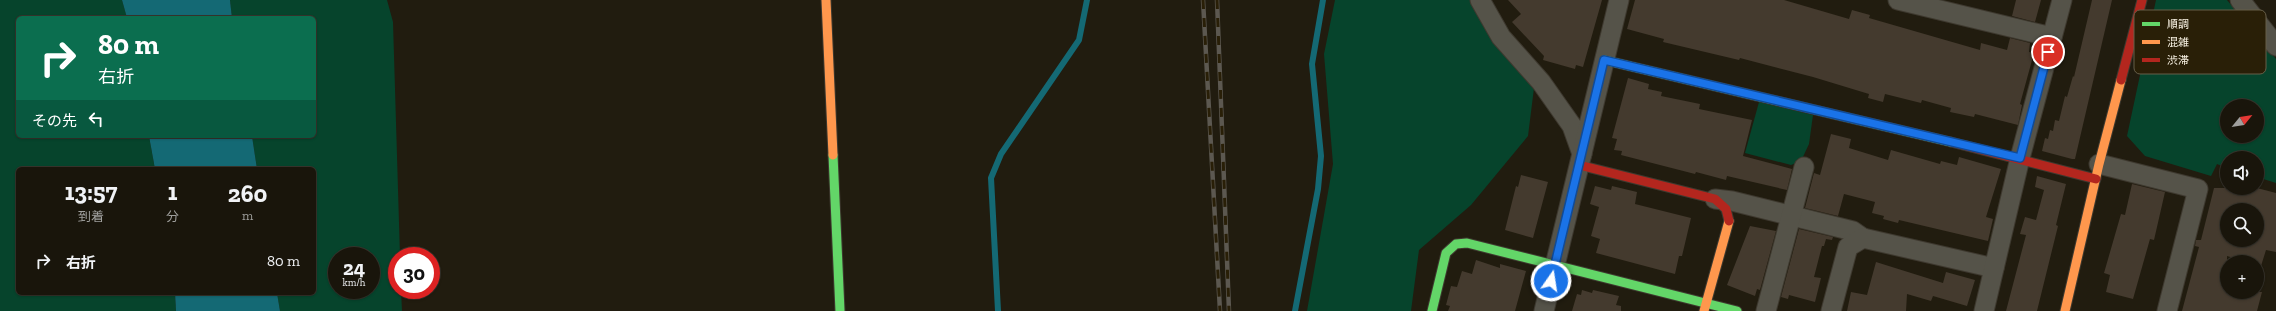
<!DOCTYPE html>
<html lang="ja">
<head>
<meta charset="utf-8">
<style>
  body { margin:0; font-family:"Zilla Slab","Noto Sans JP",serif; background:#262219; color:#f1f3f6; height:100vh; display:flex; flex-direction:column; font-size:15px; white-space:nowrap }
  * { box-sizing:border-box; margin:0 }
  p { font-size:13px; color:#9f9f9d }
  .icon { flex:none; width:22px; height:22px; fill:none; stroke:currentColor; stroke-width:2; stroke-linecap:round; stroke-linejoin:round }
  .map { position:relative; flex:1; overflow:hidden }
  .drawer { position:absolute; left:16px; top:167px; width:300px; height:128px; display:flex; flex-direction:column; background:#19150b; border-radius:6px; box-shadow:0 1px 3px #0004,0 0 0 1px #37342c }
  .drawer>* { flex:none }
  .guide { position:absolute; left:16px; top:16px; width:300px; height:122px; border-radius:6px; box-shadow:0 1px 3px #0004,0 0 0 1px #37342c; background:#0b6e4f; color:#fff; overflow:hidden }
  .needle { width:26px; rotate:60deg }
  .buttons { position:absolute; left:2220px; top:99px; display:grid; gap:8px }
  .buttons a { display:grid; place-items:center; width:44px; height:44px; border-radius:50%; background:#19150b; box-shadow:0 1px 3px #0004,0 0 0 1px #37342c; font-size:20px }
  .speed { position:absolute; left:328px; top:247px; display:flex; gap:8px; font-size:20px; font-weight:700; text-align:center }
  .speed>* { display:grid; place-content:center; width:52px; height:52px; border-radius:50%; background:#19150b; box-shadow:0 1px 3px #0004,0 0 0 1px #37342c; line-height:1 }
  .speed small { font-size:10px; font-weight:400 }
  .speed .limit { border:6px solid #d22; background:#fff; color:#111 }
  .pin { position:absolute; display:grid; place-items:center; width:34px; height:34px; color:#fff; margin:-17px; border:2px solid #fff; border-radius:50%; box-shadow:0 1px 4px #0007 }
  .me { position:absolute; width:44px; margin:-22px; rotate:13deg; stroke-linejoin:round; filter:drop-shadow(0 0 3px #0008) }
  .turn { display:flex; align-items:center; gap:14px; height:84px; padding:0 16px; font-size:18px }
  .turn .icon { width:52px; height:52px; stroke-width:2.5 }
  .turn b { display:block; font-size:28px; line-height:34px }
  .then { display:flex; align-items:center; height:38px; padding:0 16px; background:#0003; gap:8px; font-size:15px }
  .eta { display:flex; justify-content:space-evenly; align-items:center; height:68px; text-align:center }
  .eta b { font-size:24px; font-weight:700; line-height:28px }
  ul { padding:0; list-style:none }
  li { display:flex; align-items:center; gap:12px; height:52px; padding:0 16px }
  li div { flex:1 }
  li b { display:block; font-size:15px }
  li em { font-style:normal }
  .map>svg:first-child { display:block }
</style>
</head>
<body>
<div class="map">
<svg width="2276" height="311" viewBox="0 0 2276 311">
  <rect width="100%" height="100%" fill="#211c0f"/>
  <g fill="#06442c" fill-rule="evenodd">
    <path d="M0,0H122L127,18H18V136H149L155,169H18V293H175L176,311H0Z"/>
    <path d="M230,0H387L393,22L400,256H397V290H401L402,311H280L277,293H314V169H257L252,136H314V18H232ZM337,256H371V290H337Z"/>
    <path d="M1335,0H1470L1534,88L1528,136L1471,205L1419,250L1411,311H1307L1333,164L1324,54Z"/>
    <path d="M2156,0H2227L2276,59V183L2257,177V158H2227V168L2217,164L2211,176L2145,156L2127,136ZM2227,106H2257V136H2227Z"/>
    <path d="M1759,102L1813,115L1809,144L1801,161L1791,165L1745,153Z"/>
  </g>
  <g fill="#146974">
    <path d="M122,0H230L232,18H127Z"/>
    <path d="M149,136H252L257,169H155Z"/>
    <path d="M175,293H277L280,311H176Z"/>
  </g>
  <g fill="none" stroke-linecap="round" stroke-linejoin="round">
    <g stroke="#146974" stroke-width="6">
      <path d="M998,311L991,178L1001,154L1079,40L1087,0"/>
      <path d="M1295,311L1318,189L1321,156L1312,64L1323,0"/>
    </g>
  </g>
  <g fill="#443a2e" fill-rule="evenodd">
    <path d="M1508,0H1602L1583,67L1576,65L1575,69L1543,60L1544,56L1512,22L1521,14Z"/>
    <path d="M1635,0H1784L1849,19L1852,10L1870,15L1869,18L1980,50L1981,43L2007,50L2010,38L2030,43L2029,52L2034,53L2020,104L2022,105L2018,125L1975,114L1974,117L1950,112L1951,108L1922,100L1921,103L1885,94L1883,102L1868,98L1869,94L1813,77L1740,58L1739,60L1663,42L1664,39L1627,29Z"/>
    <path d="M2016,0H2041L2035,22L2012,16Z"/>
    <path d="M2092,0H2112L2075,159H2072L2042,151L2045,138L2048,139L2050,130L2053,131L2055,120L2059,121L2065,96L2067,97L2073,76L2074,77Z"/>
    <path d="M1628,78L1649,84L1648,89L1662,92L1661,96L1700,104L1699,109L1752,120L1743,156L1792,169L1787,190L1727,176L1726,180L1696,172L1695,174L1621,155L1622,151L1614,150L1617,139L1612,138Z"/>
    <path d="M1831,134L1851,139L1849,148L1888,160L1891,150L1940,164L1941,161L1957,165L1959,157L2001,169L1986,217L1993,219L1988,241L1899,220L1898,223L1883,219L1884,216L1872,213L1875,202L1844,194L1838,216L1805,208L1814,173L1820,175Z"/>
    <path d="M1521,175L1548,182L1533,238L1505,230L1516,186L1518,187Z"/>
    <path d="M2037,176L2066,184L2056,225L2058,226L2037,311H2006L2026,235L2020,234L2025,217L2036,220L2044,190L2035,187Z"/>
    <path d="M2132,184L2165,192L2154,240L2150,239L2133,299L2106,292L2110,275L2104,273L2121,214L2125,215Z"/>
    <path d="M1595,186L1611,190L1612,186L1637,192L1635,204L1691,218L1682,256H1679L1675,274L1596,253L1600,239L1591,236L1599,207L1590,204Z"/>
    <path d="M2214,188H2257L2276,193V252L2266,250L2261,266L2257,265V262H2247L2227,256V292H2262L2257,311H2182L2199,247L2195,246L2196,240H2201ZM2227,210H2257V240H2227Z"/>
    <path d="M1750,226L1776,231L1760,290L1757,289L1755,296L1727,285Z"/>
    <path d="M1799,229L1833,237L1832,240L1826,239L1824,246H1822L1814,277L1821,278L1815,302L1789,295L1788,299L1781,297Z"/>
    <path d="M1476,260L1500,268V264L1526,271L1515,311H1448L1450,306L1446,305L1451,286L1457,287L1462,271L1472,274Z"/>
    <path d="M1876,262L1943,283L1946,272L1975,280L1967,306L1933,296L1931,301L1907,294L1906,311H1847L1851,292L1867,295Z"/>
    <path d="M1582,290L1592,293L1593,290L1619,296L1616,305L1621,306V311H1572L1577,294L1581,295Z"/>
  </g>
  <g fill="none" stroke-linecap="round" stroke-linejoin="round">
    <defs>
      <g id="street">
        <path d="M1480,0L1501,37L1541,82L1572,126L1582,154"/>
        <path d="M1898,0L2052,37"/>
        <path d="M2240,0L2276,46"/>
        <path d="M2099,164L2198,189L2167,311"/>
        <path d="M1715,199L1732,201L1853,231L1863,238"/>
        <path d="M1544,311L1619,0"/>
        <path d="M1766,311L1804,167"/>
        <path d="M1831,311L1848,247L1863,238L1994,268"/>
        <path d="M1984,311L2020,158L2062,0"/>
      </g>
      <g id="fast">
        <path d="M1604,60L1951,142"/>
        <path d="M833,155L840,311"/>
        <path d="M1432,311L1446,253L1456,244L1467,243L1737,311"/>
      </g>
      <g id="slow">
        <path d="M826,0L833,155"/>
        <path d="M1704,311L1729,221"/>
        <path d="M2065,311L2099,164L2121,80"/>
      </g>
      <g id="jam">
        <path d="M2121,80L2142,0"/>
        <path d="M1951,142L2096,179"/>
        <path d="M1579,165L1715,199L1726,209L1729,221"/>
      </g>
    </defs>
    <use href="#street" stroke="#3e392f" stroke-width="21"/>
    <use href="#fast" stroke="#3e392f" stroke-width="11"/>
    <use href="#slow" stroke="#3e392f" stroke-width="11"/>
    <use href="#jam" stroke="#3e392f" stroke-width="11"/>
    <use href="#street" stroke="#555349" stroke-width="19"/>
    <use href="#fast" stroke="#63d668" stroke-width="9"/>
    <use href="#slow" stroke="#ff974d" stroke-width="9"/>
    <use href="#jam" stroke="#b3261e" stroke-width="9"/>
    <defs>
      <g id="rail">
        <path d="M1203,0L1220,311"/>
        <path d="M1217,0L1229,311"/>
      </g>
    </defs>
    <use href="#rail" stroke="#5c5850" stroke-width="4.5"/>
    <use href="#rail" stroke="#291f07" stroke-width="3" stroke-dasharray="9" stroke-linecap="butt"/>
  </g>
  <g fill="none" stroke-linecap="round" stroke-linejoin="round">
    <defs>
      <path id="route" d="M1551,281L1604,60L2020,158L2048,52"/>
    </defs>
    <use href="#route" stroke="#114b97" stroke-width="10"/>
    <use href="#route" stroke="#1a73e8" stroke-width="7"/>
  </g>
  <rect x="2134" y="10" width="132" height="64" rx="6" fill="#291f07" stroke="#675f49" stroke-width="1"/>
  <rect x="2142" y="22" width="18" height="4" fill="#63d668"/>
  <rect x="2142" y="40" width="18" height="4" fill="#ff974d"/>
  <rect x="2142" y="58" width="18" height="4" fill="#b3261e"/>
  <g font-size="11" fill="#f9f3e4">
    <text x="2167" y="28">順調</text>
    <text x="2167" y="46">混雑</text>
    <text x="2167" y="64">渋滞</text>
  </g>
</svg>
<div class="buttons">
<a><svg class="needle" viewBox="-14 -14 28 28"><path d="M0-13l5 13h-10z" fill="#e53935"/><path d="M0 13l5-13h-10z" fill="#9f9f9d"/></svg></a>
<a><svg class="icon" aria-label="sound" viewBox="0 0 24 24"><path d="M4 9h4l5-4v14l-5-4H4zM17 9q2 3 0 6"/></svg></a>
<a><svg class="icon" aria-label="search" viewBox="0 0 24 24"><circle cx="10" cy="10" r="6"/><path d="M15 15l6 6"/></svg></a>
<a>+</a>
</div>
<div class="speed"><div>24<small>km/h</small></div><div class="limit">30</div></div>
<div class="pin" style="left:2048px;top:52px;background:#d93025"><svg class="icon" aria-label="arrive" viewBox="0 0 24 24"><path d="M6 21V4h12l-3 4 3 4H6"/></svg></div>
<svg class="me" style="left:1551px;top:281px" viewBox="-20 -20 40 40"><circle r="17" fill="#1a73e8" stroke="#fff" stroke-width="3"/><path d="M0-11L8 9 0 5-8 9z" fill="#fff"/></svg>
<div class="guide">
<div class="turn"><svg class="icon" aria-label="right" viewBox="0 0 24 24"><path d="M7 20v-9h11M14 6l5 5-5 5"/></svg><div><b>80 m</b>右折</div></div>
<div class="then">その先<svg class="icon" aria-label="left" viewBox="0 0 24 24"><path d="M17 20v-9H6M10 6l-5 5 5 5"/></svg></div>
</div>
<section class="drawer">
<div class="eta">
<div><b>13:57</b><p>到着</p></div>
<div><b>1</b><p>分</p></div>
<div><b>260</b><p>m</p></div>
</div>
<ul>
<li><svg class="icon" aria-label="right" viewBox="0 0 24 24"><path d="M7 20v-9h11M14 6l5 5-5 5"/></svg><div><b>右折</b></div><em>80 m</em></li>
</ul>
</section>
</div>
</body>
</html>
